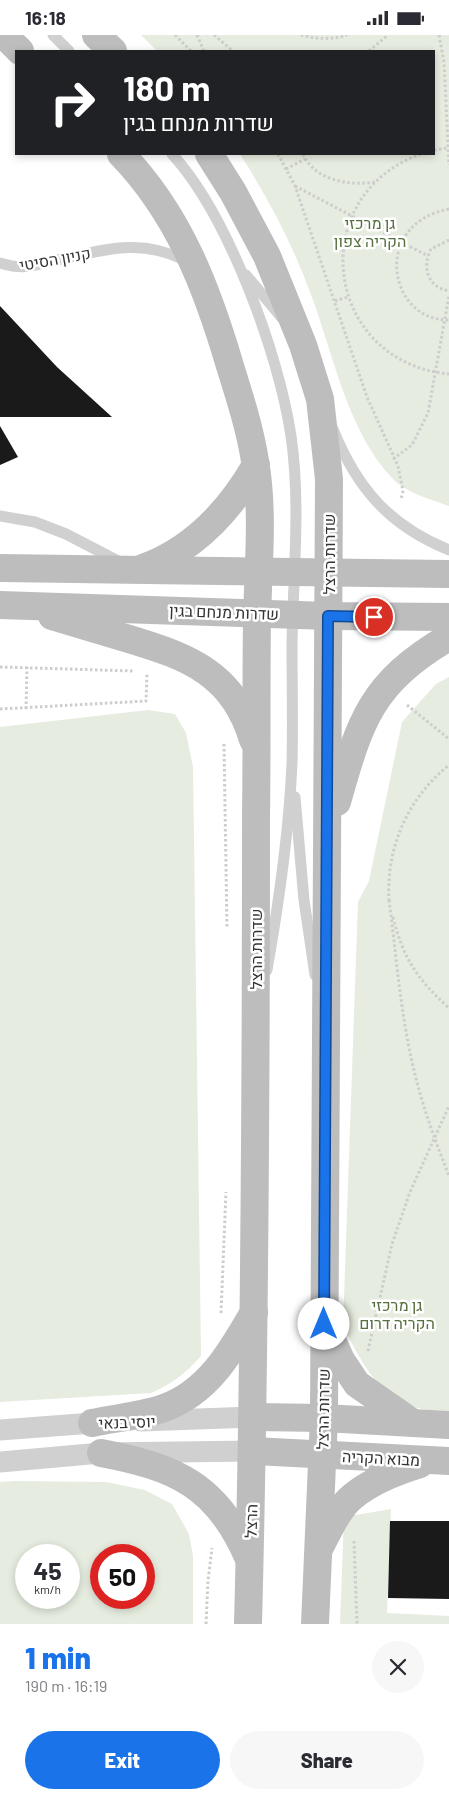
<!DOCTYPE html>
<html lang="en">
<head>
<meta charset="utf-8">
<style>
  body { margin:0; font-family:Barlow,Heebo,sans-serif; background:#f7f7f7; color:#2b2b33; height:100vh; display:flex; flex-direction:column; font-size:19px; white-space:nowrap }
  * { box-sizing:border-box; margin:0 }
  p { font-size:16px; color:#7c7c81 }
  .icon { flex:none; width:28px; height:28px; fill:none; stroke:currentColor; stroke-width:2; stroke-linecap:round; stroke-linejoin:round }
  .map { position:relative; height:1589px; overflow:hidden }
  .details { display:flex; flex-direction:column; background:#fff; flex:1 }
  .details>* { flex:none }
  .guide { position:absolute; left:15px; top:15px; width:420px; height:105px; border-radius:0px; box-shadow:0 2px 8px #0003; background:#202124; color:#fff; overflow:hidden }
  .speed { position:absolute; left:15px; top:1509px; display:flex; gap:10px; font-size:25px; font-weight:700; text-align:center }
  .speed>* { display:grid; place-content:center; width:65px; height:65px; border-radius:50%; background:#fff; box-shadow:0 2px 8px #0003; line-height:1 }
  .speed small { font-size:12px; font-weight:400 }
  .speed .limit { border:8px solid #d22; background:#fff; color:#111 }
  .pin { position:absolute; display:grid; place-items:center; width:42px; height:42px; color:#fff; margin:-21px; border:2px solid #fff; border-radius:50%; box-shadow:0 1px 5px #0007 }
  .me { position:absolute; width:55px; margin:-28px; rotate:0deg; stroke-linejoin:round; filter:drop-shadow(0 0 4px #0008) }
  .turn { display:flex; align-items:center; gap:18px; height:105px; padding:0 25px; font-size:22px }
  .turn .icon { width:65px; height:65px; stroke-width:2.5 }
  .turn b { display:block; font-size:35px; line-height:42px }
  .round { display:grid; place-items:center; flex:none; width:52px; height:52px; border-radius:26px; background:#f7f7f7 }
  .headline { display:flex; align-items:center; justify-content:space-between; height:85px; padding:0 25px }
  h1 { font-size:30px; font-weight:800; line-height:38px; color:#1a73e8 }
  .button { display:flex; gap:10px; margin-top:auto; padding:10px 25px }
  .button a { flex:1; height:58px; border-radius:30px; background:#1a73e8; color:#fff; font-size:20px; font-weight:800; line-height:58px; text-align:center }
  .button a+a { background:#f7f7f7; color:#2b2b33 }
  .status { display:flex; justify-content:space-between; align-items:center; height:35px; padding:0 25px; background:#fff; direction:ltr }
  .status svg { height:14px; fill:currentColor }
  .map>svg:first-child { display:block }
</style>
</head>
<body>
<div class="status"><b>16:18</b><svg viewBox="0 0 49 12"><path d="M0 12V9h3v3zM5 12V6h3v6zM10 12V3h3v9zM15 12V0h3v12zM26 1h20v11H26zM47 4h2v5h-2z"/></svg></div>
<div class="map">
<svg width="449" height="1589" viewBox="0 0 449 1589">
  <rect width="100%" height="100%" fill="#fff"/>
  <g fill="#e6ecdf" fill-rule="evenodd">
    <path d="M141,0H449V471C430,464 406,458 392,443C347,396 333,317 310,257C292,208 268,163 240,119H434V16H157Z"/>
    <path d="M449,642V1376C439,1375 427,1376 418,1373C377,1361 361,1326 343,1291L358,867L369,846L402,687L436,649Z"/>
    <path d="M148,675L175,679L186,698L193,732L201,1321C186,1338 172,1349 151,1358L0,1367V692Z"/>
    <path d="M16,1446L106,1447L145,1455L172,1469L189,1499L193,1521V1589H0V1447ZM26,1520H69V1562H26ZM101,1520H144V1562H101Z"/>
    <path d="M391,1474L387,1578L449,1581V1589H340L344,1482Z"/>
  </g>
  <g fill="#1a1a1a">
    <path d="M0,271L57,332L112,382H0Z"/>
    <path d="M0,391L18,422L0,430Z"/>
    <path d="M390,1486H449V1564L388,1563Z"/>
  </g>
  <g fill="none" stroke-linecap="round" stroke-linejoin="round">
    <g stroke="#cdcdcd" stroke-width="3" stroke-dasharray="2.5 2.5" stroke-linecap="butt">
      <path d="M175,0L191,16"/>
      <path d="M197,0L204,16"/>
      <path d="M214,0L233,16"/>
      <path d="M301,0C315,4 333,5 347,0"/>
      <path d="M439,0L444,27L449,130"/>
      <path d="M369,16L388,0"/>
      <path d="M434,115L448,113"/>
      <path d="M278,119L295,151L367,362L398,431L403,456L401,464"/>
      <path d="M303,119C315,146 350,151 375,147"/>
      <path d="M421,119C303,161 324,327 449,339"/>
      <path d="M286,134L305,124"/>
      <path d="M295,151L428,221"/>
      <path d="M449,174C371,189 388,286 449,285"/>
      <path d="M449,205L431,214C422,232 427,252 449,256"/>
      <path d="M335,266L348,262"/>
      <path d="M393,424L412,410L428,378L449,261"/>
      <path d="M0,632L134,636"/>
      <path d="M407,670L449,704"/>
      <path d="M0,674L146,666L147,638"/>
      <path d="M26,674L27,632"/>
      <path d="M224,709L227,893"/>
      <path d="M389,865C397,925 401,988 417,1047C425,1079 437,1110 449,1141"/>
      <path d="M389,866C386,813 407,764 449,730"/>
      <path d="M393,882C403,923 417,944 449,973"/>
      <path d="M221,1278L226,1157"/>
      <path d="M368,1316L392,1209L410,1157L449,1071"/>
      <path d="M354,1506L357,1589"/>
      <path d="M206,1589L208,1546L212,1513"/>
    </g>
    <g stroke="#d0d0d0" stroke-width="11">
      <path d="M53,0L69,16"/>
      <path d="M172,119C228,180 279,319 291,401C301,469 293,541 292,609C292,649 293,689 292,728C289,798 279,867 267,935"/>
      <path d="M0,228C24,235 29,231 53,226C101,216 140,201 188,227"/>
      <path d="M246,240L282,283"/>
      <path d="M333,394C357,454 390,491 449,515"/>
      <path d="M0,481L35,487L66,499L120,527"/>
      <path d="M295,762L304,865L315,940"/>
    </g>
    <g stroke="#d0d0d0" stroke-width="21">
      <path d="M141,1386L254,1382"/>
      <path d="M0,1395L106,1387"/>
      <path d="M0,1427L101,1418L253,1416"/>
    </g>
    <g stroke="#bdbdbd" stroke-width="28">
      <path d="M4,0L20,16"/>
      <path d="M96,0L113,16"/>
      <path d="M121,119C179,179 207,253 230,331C240,363 250,394 255,426C264,478 258,532 257,585C256,650 257,716 256,781C256,1050 255,1320 248,1589"/>
      <path d="M209,119L233,157L267,221L303,310L320,364L329,444L324,1383L315,1589"/>
      <path d="M0,533L449,539"/>
      <path d="M143,533C193,515 230,475 256,430"/>
      <path d="M0,570L329,581L449,582"/>
      <path d="M52,581C78,589 103,596 129,604C189,622 234,639 253,705"/>
      <path d="M337,767C360,685 371,648 449,602"/>
      <path d="M328,1296L341,1325L357,1349L413,1388"/>
      <path d="M254,1382L324,1383L449,1390"/>
      <path d="M92,1388C115,1383 142,1381 164,1373C209,1357 232,1315 254,1277"/>
      <path d="M253,1416L449,1426"/>
      <path d="M101,1418C175,1432 217,1450 248,1522"/>
      <path d="M320,1512C329,1495 338,1474 352,1462C371,1446 397,1436 420,1429"/>
    </g>
  </g>
  <g fill="none" stroke-linecap="round" stroke-linejoin="round">
    <defs>
      <path id="route" d="M324,1289L328,581L374,582"/>
    </defs>
    <use href="#route" stroke="#114b97" stroke-width="12"/>
    <use href="#route" stroke="#1a73e8" stroke-width="9"/>
  </g>
  <g text-anchor="middle" stroke-width="5" stroke-linejoin="round" paint-order="stroke">
    <g font-size="16" fill="#56703f" stroke="#fff">
      <text x="370" y="194">גן מרכזי<tspan x="370" dy="18">הקריה צפון</tspan></text>
      <text x="397" y="1276">גן מרכזי<tspan x="397" dy="18">הקריה דרום</tspan></text>
    </g>
    <g font-size="16" fill="#333" stroke="#fff">
      <text transform="translate(55 224) rotate(-10)" y="6">קניון הסיטי</text>
      <text transform="translate(329 519) rotate(-90)" y="6">שדרות הרצל</text>
      <text transform="translate(224 577) rotate(2)" y="6">שדרות מנחם בגין</text>
      <text transform="translate(256 914) rotate(-90)" y="6">שדרות הרצל</text>
      <text transform="translate(323 1374) rotate(-89)" y="6">שדרות הרצל</text>
      <text transform="translate(127 1387) rotate(-2)" y="6">יוסי בנאי</text>
      <text transform="translate(381 1423) rotate(3)" y="6">מבוא הקריה</text>
      <text transform="translate(251 1486) rotate(-88)" y="6">הרצל</text>
    </g>
  </g>
</svg>
<div class="speed"><div>45<small>km/h</small></div><div class="limit">50</div></div>
<div class="pin" style="left:374px;top:582px;background:#d93025"><svg class="icon" aria-label="arrive" viewBox="0 0 24 24"><path d="M6 21V4h12l-3 4 3 4H6"/></svg></div>
<svg class="me" style="left:324px;top:1289px" viewBox="-20 -20 40 40"><circle r="19" fill="#fff"/><path d="M0-13L10 11 0 6-10 11z" fill="#1a73e8"/></svg>
<div class="guide">
<div class="turn"><svg class="icon" aria-label="right" viewBox="0 0 24 24"><path d="M7 20v-9h11M14 6l5 5-5 5"/></svg><div><b>180 m</b>שדרות מנחם בגין</div></div>
</div>
</div>
<section class="details">
<div class="headline"><div><h1>1 min</h1><p>190 m · 16:19</p></div><a class="round"><svg class="icon" aria-label="close" viewBox="0 0 24 24"><path d="M6 6l12 12M18 6L6 18"/></svg></a></div>
<div class="button"><a>Exit</a><a>Share</a></div>
</section>
</body>
</html>
